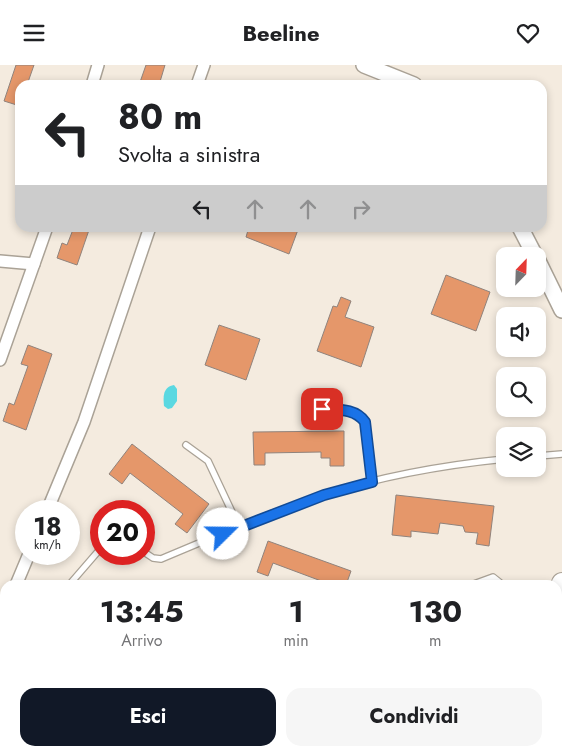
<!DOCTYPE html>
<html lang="it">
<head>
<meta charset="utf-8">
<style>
  body { margin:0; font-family:Jost,sans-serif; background:#f6f6f6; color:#202124; height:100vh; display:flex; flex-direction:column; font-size:19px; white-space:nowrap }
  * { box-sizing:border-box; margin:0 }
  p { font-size:16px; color:#757577 }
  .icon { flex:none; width:28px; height:28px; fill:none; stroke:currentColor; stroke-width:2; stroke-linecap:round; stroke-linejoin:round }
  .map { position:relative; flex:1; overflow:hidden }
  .panel { position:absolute; left:0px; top:515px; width:562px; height:176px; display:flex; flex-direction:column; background:#fff; border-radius:15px 15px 0 0; box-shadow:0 2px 8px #0003 }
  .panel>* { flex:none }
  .hud { position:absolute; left:15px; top:15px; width:532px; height:152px; border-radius:15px; box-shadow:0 2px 8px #0003; background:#fff; color:#202124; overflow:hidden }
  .needle { width:32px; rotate:23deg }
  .buttons { position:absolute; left:496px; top:182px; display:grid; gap:10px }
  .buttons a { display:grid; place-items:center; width:50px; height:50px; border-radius:10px; background:#fff; box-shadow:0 2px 8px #0003; font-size:25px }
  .speed { position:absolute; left:15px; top:435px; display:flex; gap:10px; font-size:25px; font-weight:700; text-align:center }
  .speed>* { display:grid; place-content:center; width:65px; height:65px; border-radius:50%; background:#fff; box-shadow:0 2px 8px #0003; line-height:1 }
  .speed small { font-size:12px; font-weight:400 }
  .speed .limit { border:8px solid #d22; background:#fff; color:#111 }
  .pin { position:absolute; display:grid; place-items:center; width:42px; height:42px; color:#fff; margin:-21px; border-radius:10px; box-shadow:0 2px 8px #0006 }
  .me { position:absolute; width:55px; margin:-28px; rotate:68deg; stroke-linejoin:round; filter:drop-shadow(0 0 4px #0008) }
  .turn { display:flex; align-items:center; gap:18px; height:105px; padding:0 20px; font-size:22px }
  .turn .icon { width:65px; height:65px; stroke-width:2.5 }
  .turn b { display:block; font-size:35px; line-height:42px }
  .lanes { display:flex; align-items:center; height:48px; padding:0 20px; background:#0003; justify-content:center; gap:25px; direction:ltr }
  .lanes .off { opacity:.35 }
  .eta { display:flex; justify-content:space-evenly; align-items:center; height:85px; text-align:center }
  .eta b { font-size:30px; font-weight:700; line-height:35px }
  .primary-button { display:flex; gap:10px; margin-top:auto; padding:10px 20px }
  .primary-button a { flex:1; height:58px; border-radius:15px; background:#111827; color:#fff; font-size:20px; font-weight:700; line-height:58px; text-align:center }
  .primary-button a+a { background:#f6f6f6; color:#202124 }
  header { display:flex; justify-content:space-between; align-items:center; height:65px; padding:0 20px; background:#fff; font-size:22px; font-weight:700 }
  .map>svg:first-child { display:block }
</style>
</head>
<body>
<header><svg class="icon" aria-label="menu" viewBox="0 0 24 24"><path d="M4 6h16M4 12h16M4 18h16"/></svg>Beeline<svg class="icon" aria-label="heart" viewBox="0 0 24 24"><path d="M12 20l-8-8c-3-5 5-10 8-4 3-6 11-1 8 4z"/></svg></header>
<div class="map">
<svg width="562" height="691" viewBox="0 0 562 691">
  <rect width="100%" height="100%" fill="#f4ebdf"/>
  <path fill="#c1e6a4" d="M562,562V635L558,633V566Z"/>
  <path fill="#5ad8e1" d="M174,320L177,324V336L172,343L168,344L164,341C163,331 163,322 174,320Z"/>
  <g fill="#e5976a" stroke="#90837c">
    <path d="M16,0H34L27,20H20V41L4,36Z"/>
    <path d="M146,0H165L159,20H139Z"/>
    <path d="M74,162H90L77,200L57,193L62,178L67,180Z"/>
    <path d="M249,162H299L289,189L246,172Z"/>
    <path d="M446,210L490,227L476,266L431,249Z"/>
    <path d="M341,232L351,236L345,252L374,262L361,302L317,286L333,241L337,242Z"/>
    <path d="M219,260L260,274L246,315L205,300Z"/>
    <path d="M28,280L52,289L26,365L3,356L9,338L14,340L28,301L21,299Z"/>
    <path d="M344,366V401H330V393H321V387L265,388V400H254L253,367Z"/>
    <path d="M132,379L209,439L187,468L175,459L183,449L130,408L122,419L109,409Z"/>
    <path d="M396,430L494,441L489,481L476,479L478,468L465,467L463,461L440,458L438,469L411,466V472L392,470Z"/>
    <path d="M268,476L351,506L346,520H332L273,498L268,511L257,507Z"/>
  </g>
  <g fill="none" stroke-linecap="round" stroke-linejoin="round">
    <defs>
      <g id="lane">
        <path d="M307,343C326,344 353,340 365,357L372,417"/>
        <path d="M186,380L208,396L239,462"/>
        <path d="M538,391L562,389"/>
        <path d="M144,487L153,493L161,494C214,472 268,448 323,430C382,411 444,400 505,394"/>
        <path d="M69,520L101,483"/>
        <path d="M471,520L493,512L503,520"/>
      </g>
      <g id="street">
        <path d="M92,20L98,0"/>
        <path d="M197,20L204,0"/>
        <path d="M0,196L34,199"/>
        <path d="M0,295L47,162"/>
        <path d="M47,446L84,357L150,162"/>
        <path d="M16,520L29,489"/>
        <path d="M0,556L5,544"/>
        <path d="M389,691L394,686"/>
      </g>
      <g id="secondary">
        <path d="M364,0L414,20"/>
        <path d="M520,162L535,191"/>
        <path d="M538,196L562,245"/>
      </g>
      <g id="highway">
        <path d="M558,529L562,518"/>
        <path d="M558,552L562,550"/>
        <path d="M558,639L562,641"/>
        <path d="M558,666L562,675"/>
      </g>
    </defs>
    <use href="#lane" stroke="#aaa296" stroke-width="8"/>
    <use href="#street" stroke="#aaa296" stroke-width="14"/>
    <use href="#secondary" stroke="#aaa296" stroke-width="18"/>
    <use href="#highway" stroke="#aaa296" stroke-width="22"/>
    <use href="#lane" stroke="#fff" stroke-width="5.5"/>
    <use href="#street" stroke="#fff" stroke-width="11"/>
    <use href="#secondary" stroke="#fff" stroke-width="15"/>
    <use href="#highway" stroke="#fff" stroke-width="20"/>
  </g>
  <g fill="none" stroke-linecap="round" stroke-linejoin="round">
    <defs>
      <path id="route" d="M223,469L324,430L372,417L365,357C355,343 338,345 322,344"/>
    </defs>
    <use href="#route" stroke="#114b97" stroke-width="12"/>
    <use href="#route" stroke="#1a73e8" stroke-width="9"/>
  </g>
</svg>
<div class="buttons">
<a><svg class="needle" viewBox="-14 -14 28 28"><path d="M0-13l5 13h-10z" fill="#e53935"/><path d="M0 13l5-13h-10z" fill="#757577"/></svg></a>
<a><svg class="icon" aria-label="sound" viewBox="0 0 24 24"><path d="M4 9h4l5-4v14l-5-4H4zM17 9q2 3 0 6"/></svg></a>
<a><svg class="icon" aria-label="search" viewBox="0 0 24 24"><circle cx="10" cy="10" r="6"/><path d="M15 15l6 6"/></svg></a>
<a><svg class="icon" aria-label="layers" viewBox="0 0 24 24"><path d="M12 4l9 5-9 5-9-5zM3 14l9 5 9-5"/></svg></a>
</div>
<div class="speed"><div>18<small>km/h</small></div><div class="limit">20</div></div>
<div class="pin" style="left:322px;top:344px;background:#d93025"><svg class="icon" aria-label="arrive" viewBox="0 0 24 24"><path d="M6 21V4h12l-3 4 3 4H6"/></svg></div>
<svg class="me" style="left:223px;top:469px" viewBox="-20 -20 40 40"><circle r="19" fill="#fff"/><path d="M0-13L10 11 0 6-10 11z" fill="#1a73e8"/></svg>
<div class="hud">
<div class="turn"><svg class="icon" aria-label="left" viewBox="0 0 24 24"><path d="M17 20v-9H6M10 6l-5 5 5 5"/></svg><div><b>80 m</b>Svolta a sinistra</div></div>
<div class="lanes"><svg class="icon" aria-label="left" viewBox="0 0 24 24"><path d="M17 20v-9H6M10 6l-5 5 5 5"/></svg><svg class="icon off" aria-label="ahead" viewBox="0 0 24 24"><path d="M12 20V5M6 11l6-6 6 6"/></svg><svg class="icon off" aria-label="ahead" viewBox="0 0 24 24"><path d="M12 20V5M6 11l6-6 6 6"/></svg><svg class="icon off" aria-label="right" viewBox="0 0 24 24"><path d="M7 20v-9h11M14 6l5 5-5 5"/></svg></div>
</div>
<section class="panel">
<div class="eta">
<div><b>13:45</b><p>Arrivo</p></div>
<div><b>1</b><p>min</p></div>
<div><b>130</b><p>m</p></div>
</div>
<div class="primary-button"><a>Esci</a><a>Condividi</a></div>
</section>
</div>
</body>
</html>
